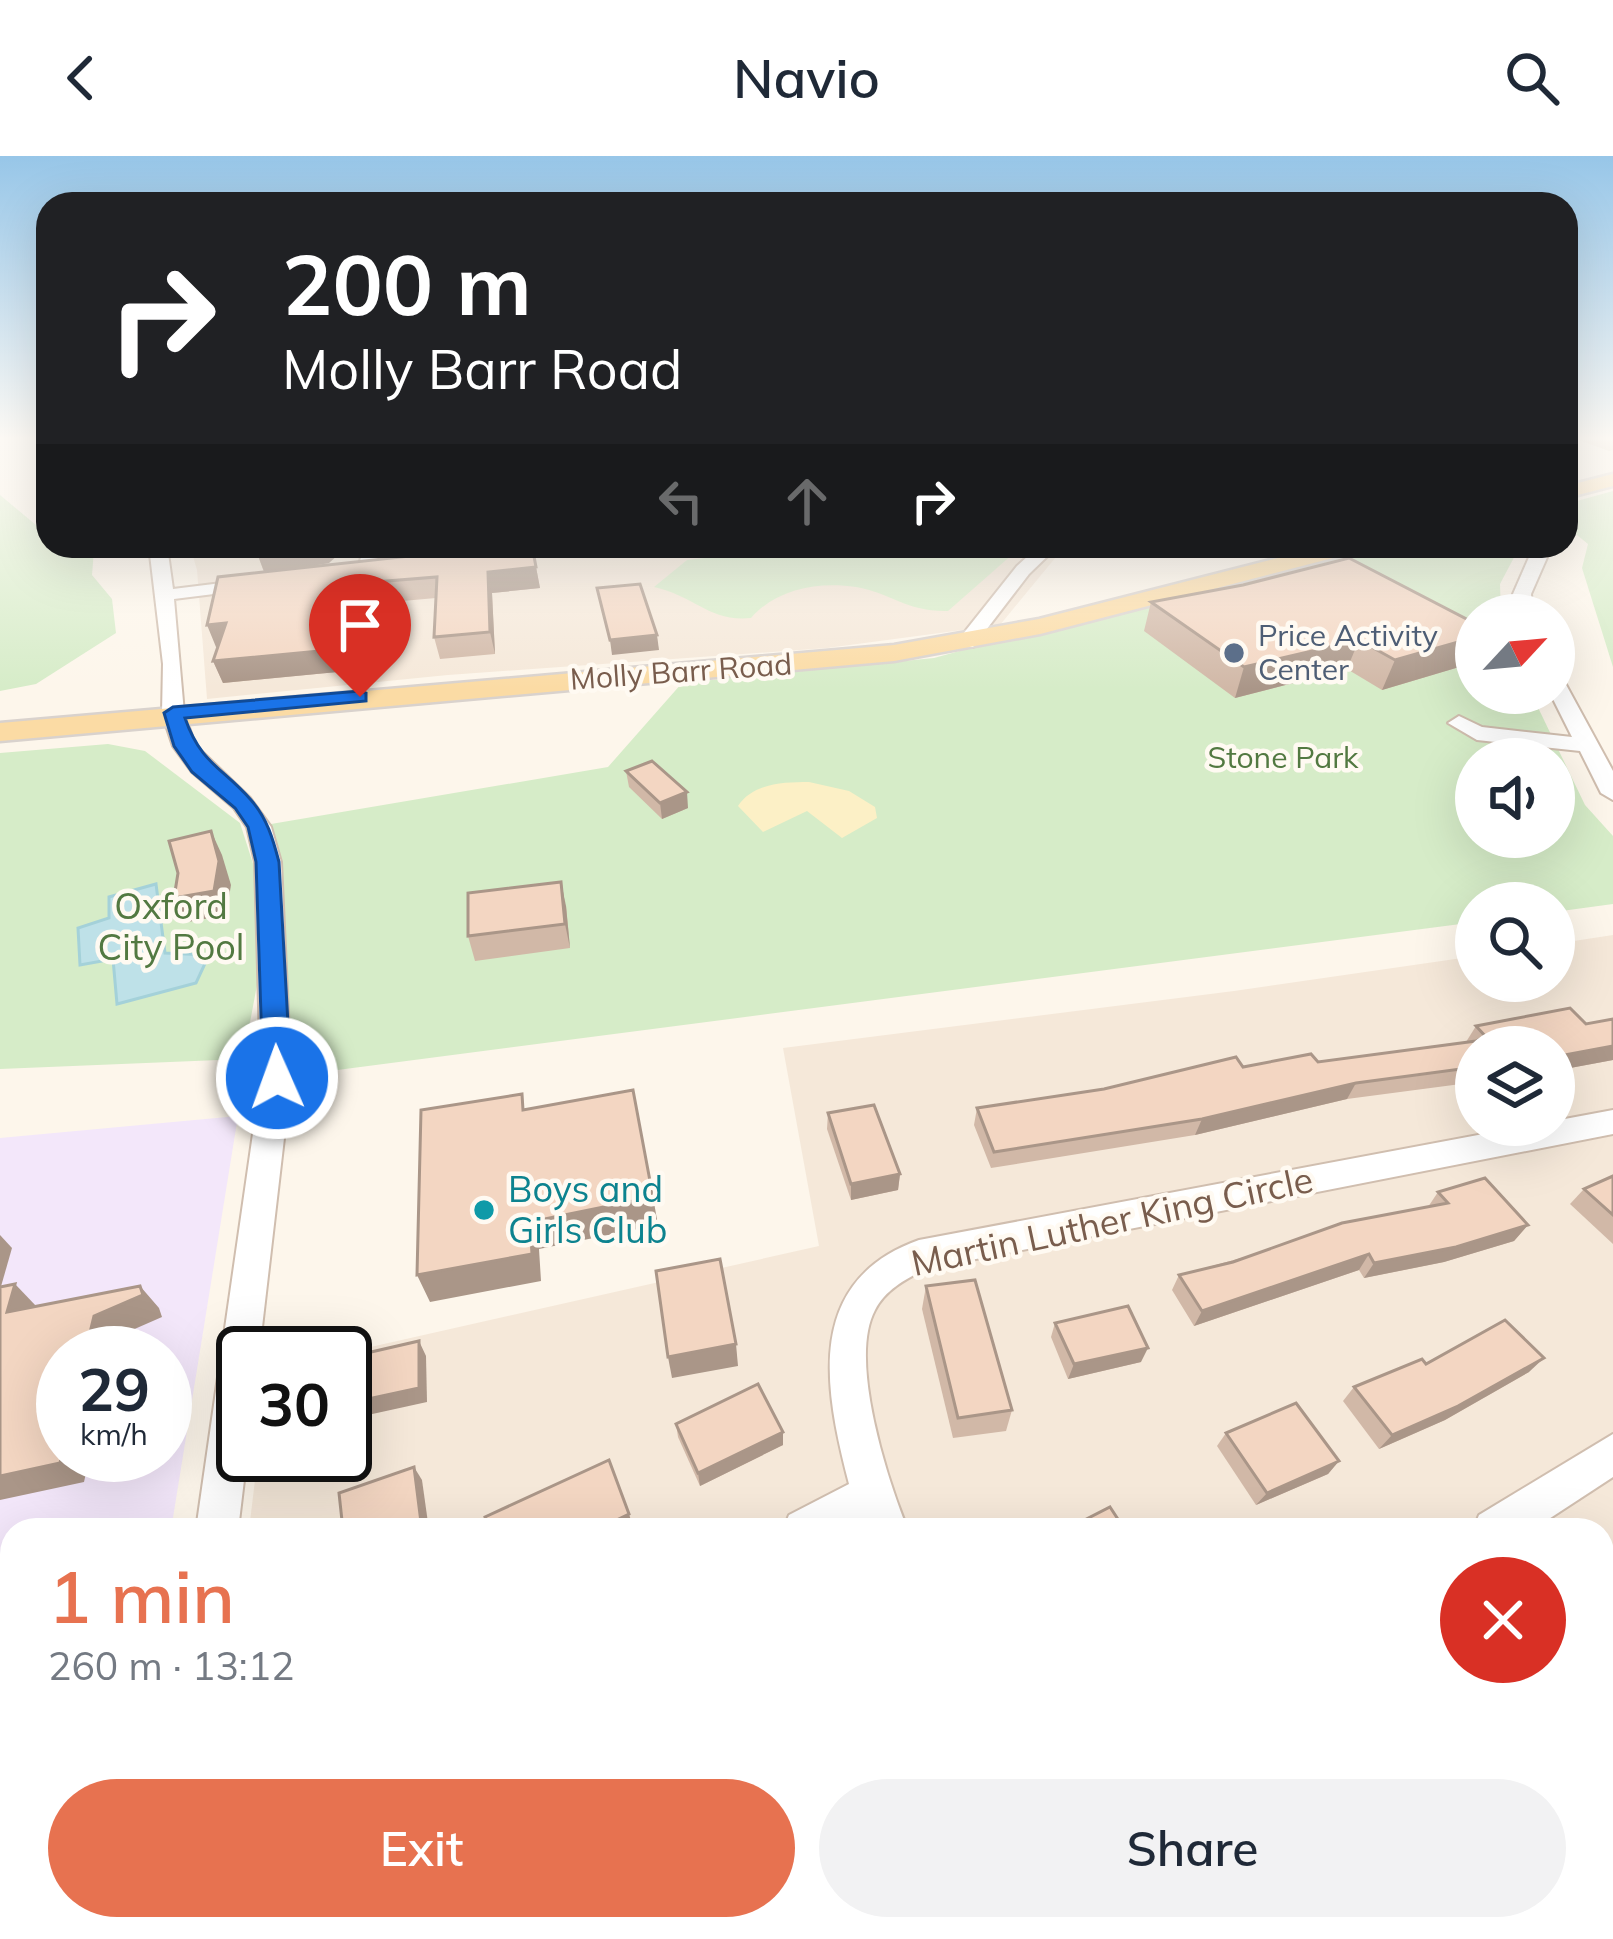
<!DOCTYPE html>
<html lang="en">
<head>
<meta charset="utf-8">
<style>
  body { margin:0; font-family:Mulish,sans-serif; background:#f2f2f3; color:#1f2937; height:100vh; display:flex; flex-direction:column; font-size:45px; white-space:nowrap }
  * { box-sizing:border-box; margin:0 }
  p { font-size:39px; color:#747a83 }
  .icon { flex:none; width:66px; height:66px; fill:none; stroke:currentColor; stroke-width:2; stroke-linecap:round; stroke-linejoin:round }
  .map { position:relative; flex:1; overflow:hidden }
  .sheet { position:absolute; left:0px; top:1362px; width:1614px; height:423px; display:flex; flex-direction:column; background:#fff; border-radius:36px 36px 0 0; box-shadow:0 12px 48px #0002 }
  .sheet>* { flex:none }
  .hud { position:absolute; left:36px; top:36px; width:1542px; height:366px; border-radius:36px; box-shadow:0 12px 48px #0002; background:#202124; color:#fff; overflow:hidden }
  .needle { width:78px; rotate:64deg }
  .fabs { position:absolute; left:1455px; top:438px; display:grid; gap:24px }
  .fabs a { display:grid; place-items:center; width:120px; height:120px; border-radius:50%; background:#fff; box-shadow:0 12px 48px #0002; font-size:60px }
  .speed { position:absolute; left:36px; top:1170px; display:flex; gap:24px; font-size:60px; font-weight:700; text-align:center }
  .speed>* { display:grid; place-content:center; width:156px; height:156px; border-radius:50%; background:#fff; box-shadow:0 12px 48px #0002; line-height:1 }
  .speed small { font-size:30px; font-weight:400 }
  .speed .limit { border:6px solid #111; border-radius:18px; background:#fff; color:#111 }
  .pin { position:absolute; display:grid; place-items:center; width:102px; height:102px; color:#fff; margin:-123px -51px; border-radius:50% 50% 50% 0; rotate:-45deg; box-shadow:0 0 12px #0007 }
  .pin .icon { rotate:45deg }
  .me { position:absolute; width:132px; margin:-66px; rotate:358deg; stroke-linejoin:round; filter:drop-shadow(0 0 9px #0008) }
  .turn { display:flex; align-items:center; gap:42px; height:252px; padding:0 48px; font-size:54px }
  .turn .icon { width:156px; height:156px; stroke-width:2.5 }
  .turn b { display:block; font-size:84px; line-height:102px }
  .lanes { display:flex; align-items:center; height:114px; padding:0 48px; background:#0003; justify-content:center; gap:60px; direction:ltr }
  .lanes .off { opacity:.35 }
  .round { display:grid; place-items:center; flex:none; width:126px; height:126px; border-radius:63px; background:#f2f2f3 }
  .headline { display:flex; align-items:center; justify-content:space-between; height:204px; padding:0 48px }
  h1 { font-size:72px; font-weight:600; line-height:90px; color:#e77250 }
  .cta { display:flex; gap:24px; margin-top:auto; padding:24px 48px }
  .cta a { flex:1; height:138px; border-radius:72px; background:#e77250; color:#fff; font-size:48px; font-weight:600; line-height:138px; text-align:center }
  .cta a+a { background:#f2f2f3; color:#1f2937 }
  header { display:flex; justify-content:space-between; align-items:center; height:156px; padding:0 48px; background:#fff; font-size:54px; font-weight:600 }
  .map>svg:first-child { display:block }
</style>
</head>
<body>
<header><svg class="icon" aria-label="back" viewBox="0 0 24 24"><path d="M15 5l-7 7 7 7"/></svg>Navio<svg class="icon" aria-label="search" viewBox="0 0 24 24"><circle cx="10" cy="10" r="6"/><path d="M15 15l6 6"/></svg></header>
<div class="map">
<svg width="1613" height="1783" viewBox="0 0 1613 1783">
  <rect width="100%" height="100%" fill="#fdf6eb"/>
  <g fill="#f5e8d9" fill-rule="evenodd">
    <path d="M190,390H1065L1000,469L827,492L448,519L207,543L197,414Z"/>
    <path d="M1613,779V1783H206L207,1773H1602V1374H249L258,1299H345L344,1197L819,1090L783,892L1234,835L1476,800V825H1554V788ZM1476,891H1554V969H1476Z"/>
  </g>
  <path fill="#f3e7fa" fill-rule="evenodd" d="M238,960L171,1374H12V1773H115L113,1783H0V982ZM63,1197H165V1299H63Z"/>
  <g fill="#d6ecc8" fill-rule="evenodd">
    <path d="M1613,335V511L1582,412L1588,388L1566,370V348Z"/>
    <path d="M0,339L36,369L48,370V390H99L94,394L92,419L112,443L116,477L36,528L0,535Z"/>
    <path d="M810,390H1022L948,455C906,456 892,437 856,431C818,425 776,433 751,462C709,466 695,440 654,431L687,404Z"/>
    <path d="M1383,390H1520L1500,428L1501,459H1476V537H1531L1585,649L1613,680V748L1554,756V747H1476V766L276,922L268,706L271,668L608,611L682,527L934,502L1223,423ZM1476,603H1554V681H1476Z"/>
    <path d="M108,588L145,595L240,667L257,720L258,824L243,903L0,913V597Z"/>
  </g>
  <path fill="#fcf0c6" d="M809,626L849,635L875,651L877,662L842,682L807,655L763,676L738,650C753,627 784,626 809,626Z"/>
  <path fill="#bee1e8" stroke="#a4d1d9" stroke-width="3" d="M156,728L165,797L209,799L196,827L117,848L113,803L80,809L78,772L109,762V741Z"/>
  <g fill="none" stroke-linecap="round" stroke-linejoin="round">
    <defs>
      <g id="minor">
        <path d="M149,390H167L173,433L254,423L263,428L254,433L174,443L184,557L195,589L250,642L271,671L281,706L291,922L259,1197H243V1299H247L238,1374H196L261,922L255,706L247,671L234,652L192,616L173,590L162,557L163,508Z"/>
        <path d="M364,390H382L374,413L359,409Z"/>
        <path d="M1039,390H1058L1029,418L973,491H959V483L1017,410Z"/>
        <path d="M1534,390H1552L1531,438L1533,459H1515L1513,438Z"/>
        <path d="M1554,519L1564,525L1613,615V644L1601,637L1580,595L1477,584L1448,567L1459,560L1482,571L1572,581L1550,537H1554Z"/>
        <path d="M1613,954V978L925,1113C906,1123 885,1134 875,1154C848,1204 888,1325 908,1374H865L862,1366L847,1374H783L789,1359L849,1328C824,1232 804,1125 919,1084L1531,969H1554V965Z"/>
        <path d="M1613,1278V1321L1532,1374H1473L1479,1359Z"/>
        <path d="M12,1469V1515L0,1518V1472Z"/>
        <path d="M138,1773H190L189,1783H137Z"/>
        <path d="M870,1773H930L926,1783H866Z"/>
      </g>
      <g id="major">
        <path d="M1613,318V330L1566,342V330Z"/>
        <path d="M1325,390H1363L1360,395L1040,478L894,505L0,585V567L894,489L1039,463Z"/>
      </g>
    </defs>
    <use href="#minor" stroke="#d0beaf" stroke-width="4"/>
    <use href="#major" stroke="#d9d2cd" stroke-width="5"/>
    <use href="#minor" fill="#fff" fill-rule="evenodd"/>
    <use href="#major" fill="#fbdba4" fill-rule="evenodd"/>
  </g>
  <g fill="#d1b8a7">
    <path d="M1579,284H1613V294L1609,295Z"/>
    <path d="M532,390L540,432L492,437L495,498L440,503L434,481L436,442L369,448L358,514L223,527L213,505L218,491H216L264,416L257,397L329,407L299,412Z"/>
    <path d="M1151,446L1476,468V506L1382,534L1347,513L1235,542L1144,475Z"/>
    <path d="M626,615L688,652L662,663L629,631Z"/>
    <path d="M566,750L570,792L475,805L468,780Z"/>
    <path d="M1613,863V904L1554,915V891H1476V926L1347,943L1195,979L991,1012L974,969L977,952L1243,911L1318,906L1466,886L1476,870L1586,868Z"/>
    <path d="M828,957L900,1018L898,1034L851,1044L827,973Z"/>
    <path d="M1613,1020V1088L1570,1048L1584,1033Z"/>
    <path d="M1438,1036L1528,1069L1514,1085L1444,1106L1364,1122L1359,1114L1194,1170L1172,1134L1179,1119L1428,1051Z"/>
    <path d="M926,1130L1012,1254L1006,1275L953,1282L922,1153Z"/>
    <path d="M1055,1167L1141,1206L1068,1223L1051,1181Z"/>
    <path d="M1426,1208L1529,1216L1445,1264L1379,1293L1343,1245L1354,1231Z"/>
    <path d="M676,1268L783,1289L700,1330L678,1281Z"/>
    <path d="M1226,1277L1339,1305L1328,1318L1256,1349L1217,1290Z"/>
    <path d="M1613,1418V1507L1604,1511L1602,1510V1425Z"/>
  </g>
  <g fill="#aa9688">
    <path d="M299,390H348L329,407L265,418L257,397Z"/>
    <path d="M532,390L540,432L492,437L495,498L490,476L488,416Z"/>
    <path d="M363,427L369,448L358,514L223,527L213,505Z"/>
    <path d="M226,467L234,489L216,491L207,469Z"/>
    <path d="M657,479L659,494L612,499L610,484Z"/>
    <path d="M1476,481V506L1382,534L1395,504Z"/>
    <path d="M1359,484L1347,513L1235,542L1244,511Z"/>
    <path d="M687,636L688,652L662,663L660,647Z"/>
    <path d="M211,675L222,699L231,729L226,759L188,766L174,742Z"/>
    <path d="M561,726L566,750L570,792L565,768Z"/>
    <path d="M1613,890V904L1554,915V912L1563,900Z"/>
    <path d="M1356,927L1347,943L1195,979L1202,963Z"/>
    <path d="M900,1018L898,1034L851,1044V1028Z"/>
    <path d="M653,1041L658,1069L539,1093L541,1125L430,1146L417,1119L530,1066Z"/>
    <path d="M1528,1069L1514,1085L1444,1106L1364,1122L1374,1107Z"/>
    <path d="M0,1079L12,1092L0,1134Z"/>
    <path d="M1369,1098L1359,1114L1194,1170L1202,1155Z"/>
    <path d="M15,1128L37,1151L7,1156Z"/>
    <path d="M140,1130L159,1152L162,1161L114,1182L111,1197H85L94,1160Z"/>
    <path d="M419,1185L426,1200L427,1246L345,1264V1248Z"/>
    <path d="M736,1188L738,1210L672,1222L668,1201Z"/>
    <path d="M1148,1192L1141,1206L1068,1223L1074,1208Z"/>
    <path d="M1544,1202L1529,1216L1445,1264L1379,1293L1392,1279Z"/>
    <path d="M783,1276V1289L700,1330L698,1317Z"/>
    <path d="M63,1293V1299H90L84,1326L0,1344V1320Z"/>
    <path d="M1339,1305L1328,1318L1256,1349L1267,1337Z"/>
    <path d="M414,1311L422,1324L429,1374H422Z"/>
    <path d="M629,1358L634,1374H596Z"/>
    <path d="M361,1773H372L374,1783H363Z"/>
    <path d="M712,1773H714L716,1780L712,1783H699Z"/>
  </g>
  <g fill="#f3d6c2" stroke="#aa9688" stroke-width="3">
    <path d="M266,390H299L257,397Z"/>
    <path d="M475,390H532L536,411L488,416L490,476L434,481L437,421L363,427L351,492L213,505L226,467L207,469L218,421L475,393Z"/>
    <path d="M1349,402L1476,468V481L1395,504L1359,484L1244,511L1151,446L1243,429Z"/>
    <path d="M640,428L657,479L610,484L597,432Z"/>
    <path d="M652,605L687,636L660,647L626,615Z"/>
    <path d="M211,675L219,705L214,735L174,742L178,717L169,685Z"/>
    <path d="M561,726L565,768L468,780V737Z"/>
    <path d="M1570,852L1586,868L1613,863V890L1554,901V891H1476V911L1356,927L1202,963L994,996L977,952L1104,933L1236,901L1243,911L1311,898L1318,906L1476,885L1486,881L1476,870Z"/>
    <path d="M633,934L653,1041L530,1066L532,1098L417,1119L421,954L522,938L523,954Z"/>
    <path d="M874,949L900,1018L851,1028L828,957Z"/>
    <path d="M1613,1020V1059L1584,1033Z"/>
    <path d="M1485,1022L1528,1069L1456,1091L1374,1107L1369,1098L1202,1155L1179,1119L1233,1106L1342,1067L1448,1047L1438,1036Z"/>
    <path d="M720,1103L736,1188L668,1201L656,1115Z"/>
    <path d="M975,1124L1012,1254L958,1262L926,1130Z"/>
    <path d="M15,1128L7,1156L140,1130L143,1139L94,1160L85,1197H63V1293L60,1307L0,1320V1131Z"/>
    <path d="M1128,1150L1148,1192L1074,1208L1055,1167Z"/>
    <path d="M1505,1164L1544,1202L1458,1250L1392,1279L1354,1231L1422,1203L1426,1208Z"/>
    <path d="M419,1185V1232L345,1248V1202Z"/>
    <path d="M758,1228L783,1276L698,1317L676,1268Z"/>
    <path d="M1296,1247L1339,1305L1267,1337L1226,1277Z"/>
    <path d="M609,1304L629,1358L596,1374H489L485,1361Z"/>
    <path d="M414,1311L422,1374H343L339,1337Z"/>
    <path d="M1110,1351L1125,1374H1065Z"/>
    <path d="M1613,1419V1490L1602,1477V1426Z"/>
    <path d="M273,1773H361L363,1783H275Z"/>
    <path d="M570,1773H712L713,1775L699,1783H573Z"/>
    <path d="M1129,1773H1190L1195,1783H1115Z"/>
  </g>
  <linearGradient id="sky" x2="0" y2="1"><stop stop-color="#97c6e8"/><stop offset="0.53" stop-color="#fefbf6"/><stop offset="1" stop-color="#fefbf6" stop-opacity="0"/></linearGradient>
  <rect width="1613" height="533" fill="url(#sky)"/>
  <path fill="#1a73e8" stroke="#114b97" stroke-width="3" d="M360,535L366,537V545L185,562C201,608 222,611 251,644C267,662 273,683 279,706L291,922L277,933L263,922L256,706L248,671L235,652L192,616L174,590L164,557L173,551Z"/>
  <circle fill="#5c6f8a" stroke="#fffaf2" stroke-width="4.5" cx="1234" cy="497" r="12"/>
  <circle fill="#0f9aa8" stroke="#fffaf2" stroke-width="4.5" cx="484" cy="1054" r="12"/>
  <g text-anchor="middle" stroke-width="9" stroke-linejoin="round" paint-order="stroke">
    <g font-size="30" fill="#4e5e75" stroke="#fffaf2" text-anchor="start">
      <text x="1258" y="490">Price Activity<tspan x="1258" dy="34">Center</tspan></text>
    </g>
    <g font-size="30" fill="#795d4d" stroke="#fffaf2">
      <text transform="translate(681 516) rotate(-4)" y="10">Molly Barr Road</text>
    </g>
    <g font-size="30" fill="#527941" stroke="#fffaf2">
      <text x="1283" y="612">Stone Park</text>
    </g>
    <g font-size="36" fill="#527941" stroke="#fffaf2">
      <text x="171" y="763">Oxford<tspan x="171" dy="41">City Pool</tspan></text>
    </g>
    <g font-size="36" fill="#0d838f" stroke="#fffaf2" text-anchor="start">
      <text x="508" y="1046">Boys and<tspan x="508" dy="41">Girls Club</tspan></text>
    </g>
    <g font-size="36" fill="#795d4d" stroke="#fffaf2">
      <text transform="translate(1112 1065) rotate(-12)" y="13">Martin Luther King Circle</text>
    </g>
  </g>
</svg>
<div class="fabs">
<a><svg class="needle" viewBox="-14 -14 28 28"><path d="M0-13l5 13h-10z" fill="#e53935"/><path d="M0 13l5-13h-10z" fill="#747a83"/></svg></a>
<a><svg class="icon" aria-label="sound" viewBox="0 0 24 24"><path d="M4 9h4l5-4v14l-5-4H4zM17 9q2 3 0 6"/></svg></a>
<a><svg class="icon" aria-label="search" viewBox="0 0 24 24"><circle cx="10" cy="10" r="6"/><path d="M15 15l6 6"/></svg></a>
<a><svg class="icon" aria-label="layers" viewBox="0 0 24 24"><path d="M12 4l9 5-9 5-9-5zM3 14l9 5 9-5"/></svg></a>
</div>
<div class="speed"><div>29<small>km/h</small></div><div class="limit">30</div></div>
<div class="pin" style="left:360px;top:541px;background:#d93025"><svg class="icon" aria-label="arrive" viewBox="0 0 24 24"><path d="M6 21V4h12l-3 4 3 4H6"/></svg></div>
<svg class="me" style="left:277px;top:922px" viewBox="-20 -20 40 40"><circle r="17" fill="#1a73e8" stroke="#fff" stroke-width="3"/><path d="M0-11L8 9 0 5-8 9z" fill="#fff"/></svg>
<div class="hud">
<div class="turn"><svg class="icon" aria-label="right" viewBox="0 0 24 24"><path d="M7 20v-9h11M14 6l5 5-5 5"/></svg><div><b>200 m</b>Molly Barr Road</div></div>
<div class="lanes"><svg class="icon off" aria-label="left" viewBox="0 0 24 24"><path d="M17 20v-9H6M10 6l-5 5 5 5"/></svg><svg class="icon off" aria-label="ahead" viewBox="0 0 24 24"><path d="M12 20V5M6 11l6-6 6 6"/></svg><svg class="icon" aria-label="right" viewBox="0 0 24 24"><path d="M7 20v-9h11M14 6l5 5-5 5"/></svg></div>
</div>
<section class="sheet">
<div class="headline"><div><h1>1 min</h1><p>260 m · 13:12</p></div><a class="round" style="background:#d93025;color:#fff"><svg class="icon" aria-label="close" viewBox="0 0 24 24"><path d="M6 6l12 12M18 6L6 18"/></svg></a></div>
<div class="cta"><a>Exit</a><a>Share</a></div>
</section>
</div>
</body>
</html>
